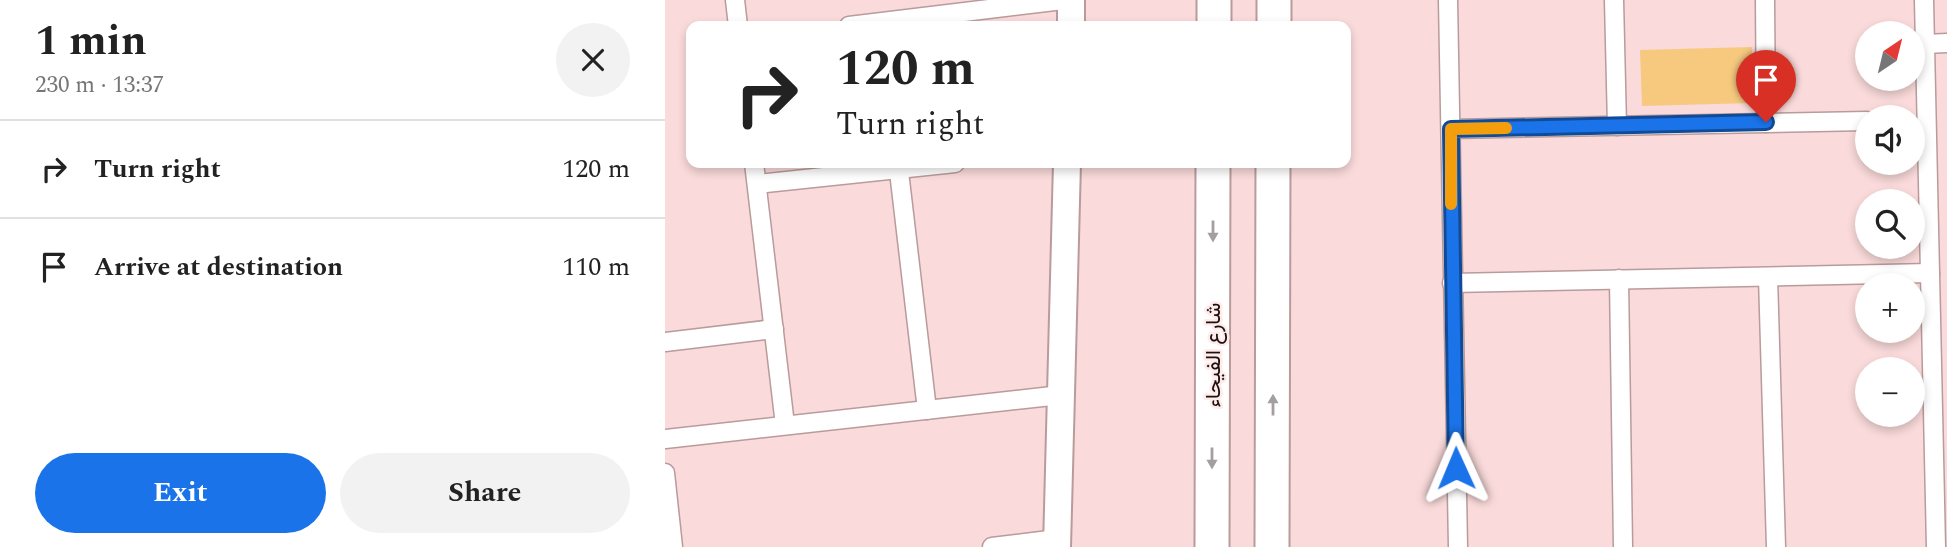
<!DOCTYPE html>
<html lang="en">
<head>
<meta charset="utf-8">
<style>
  body { margin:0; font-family:Spectral,Vazirmatn,serif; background:#f2f2f2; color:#222; height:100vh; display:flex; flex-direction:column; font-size:26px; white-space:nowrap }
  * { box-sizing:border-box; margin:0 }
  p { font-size:23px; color:#767676 }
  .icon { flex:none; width:38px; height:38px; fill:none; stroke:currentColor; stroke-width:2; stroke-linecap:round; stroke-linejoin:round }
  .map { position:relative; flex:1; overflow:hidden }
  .drawer { display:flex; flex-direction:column; background:#fff; width:665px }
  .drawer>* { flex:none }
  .top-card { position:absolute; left:21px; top:21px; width:665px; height:147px; border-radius:14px; box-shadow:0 4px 10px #0003; background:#fff; color:#222; overflow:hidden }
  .needle { width:46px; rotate:35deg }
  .buttons { position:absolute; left:1190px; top:21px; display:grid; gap:14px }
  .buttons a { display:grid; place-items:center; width:70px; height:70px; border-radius:50%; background:#fff; box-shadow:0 4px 10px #0003; font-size:35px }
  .pin { position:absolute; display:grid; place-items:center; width:60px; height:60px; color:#fff; margin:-72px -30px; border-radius:50% 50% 50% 0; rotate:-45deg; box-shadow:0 0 7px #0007 }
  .pin .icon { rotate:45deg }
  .me { position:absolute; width:77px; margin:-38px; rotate:359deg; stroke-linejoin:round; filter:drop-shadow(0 0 5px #0008) }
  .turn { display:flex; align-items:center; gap:24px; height:147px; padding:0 35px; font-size:32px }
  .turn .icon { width:91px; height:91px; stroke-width:2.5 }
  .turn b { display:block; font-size:49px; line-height:60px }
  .round { display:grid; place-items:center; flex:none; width:74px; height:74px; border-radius:37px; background:#f2f2f2 }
  .overview { display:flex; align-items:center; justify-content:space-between; height:119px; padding:0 35px }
  h1 { font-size:42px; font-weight:700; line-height:52px }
  .button { display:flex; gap:14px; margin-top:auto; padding:14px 35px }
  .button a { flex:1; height:80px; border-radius:42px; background:#1a73e8; color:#fff; font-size:28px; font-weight:700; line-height:80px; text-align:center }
  .button a+a { background:#f2f2f2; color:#222 }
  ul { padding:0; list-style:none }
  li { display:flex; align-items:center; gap:21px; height:98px; padding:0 35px; border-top:2px solid #e0e0e0 }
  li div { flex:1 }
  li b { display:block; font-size:26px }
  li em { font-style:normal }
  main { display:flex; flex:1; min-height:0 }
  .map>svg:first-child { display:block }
</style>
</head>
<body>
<main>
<section class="drawer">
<div class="overview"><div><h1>1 min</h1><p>230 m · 13:37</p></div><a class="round"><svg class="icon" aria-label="close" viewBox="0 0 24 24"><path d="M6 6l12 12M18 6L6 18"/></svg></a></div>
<ul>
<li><svg class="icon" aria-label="right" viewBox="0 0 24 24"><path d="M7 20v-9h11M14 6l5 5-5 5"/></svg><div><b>Turn right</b></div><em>120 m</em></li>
<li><svg class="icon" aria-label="arrive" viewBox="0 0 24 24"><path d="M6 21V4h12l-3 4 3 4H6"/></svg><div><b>Arrive at destination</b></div><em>110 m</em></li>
</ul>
<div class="button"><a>Exit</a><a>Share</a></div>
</section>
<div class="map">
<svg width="1282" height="547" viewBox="0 0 1282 547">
  <rect width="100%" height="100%" fill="#fadada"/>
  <path fill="#f6c97f" d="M1087,47L1088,103L977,106L975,50Z"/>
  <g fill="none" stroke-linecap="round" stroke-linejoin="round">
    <defs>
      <g id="street">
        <path d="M70,0L73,26"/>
        <path d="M783,0L793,547"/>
        <path d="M949,0L952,126"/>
        <path d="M1100,0L1101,123"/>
        <path d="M1259,0L1271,547"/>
        <path d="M184,26L398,0"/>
        <path d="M1260,44L1282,43"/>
        <path d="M786,129L1202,121"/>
        <path d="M89,163L120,425"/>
        <path d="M233,163L262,410"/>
        <path d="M92,184L290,163"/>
        <path d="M1103,277L1111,547"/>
        <path d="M954,279L958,547"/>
        <path d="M787,283L1265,273"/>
        <path d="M0,342L109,329"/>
        <path d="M0,439L396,395"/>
        <path d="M0,473L8,547"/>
        <path d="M327,547L392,539"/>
      </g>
      <g id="secondary">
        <path d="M406,26V0"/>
        <path d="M392,547L402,163"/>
      </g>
      <g id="highway">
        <path d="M549,26V0"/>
        <path d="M609,26V0"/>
        <path d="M547,547L548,163"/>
        <path d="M607,547L608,163"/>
      </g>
    </defs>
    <use href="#street" stroke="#b99b9b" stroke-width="21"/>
    <use href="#secondary" stroke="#b99b9b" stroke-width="30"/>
    <use href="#highway" stroke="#b99b9b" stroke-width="37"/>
    <use href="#street" stroke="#fff" stroke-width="18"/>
    <use href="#secondary" stroke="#fff" stroke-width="26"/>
    <use href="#highway" stroke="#fff" stroke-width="33"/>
  </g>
  <defs><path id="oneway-solid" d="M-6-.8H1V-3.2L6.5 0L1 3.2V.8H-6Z" transform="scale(1.75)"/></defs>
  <g fill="#a49f9f">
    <use href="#oneway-solid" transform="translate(548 231) rotate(90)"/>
    <use href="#oneway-solid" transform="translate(608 405) rotate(-90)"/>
    <use href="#oneway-solid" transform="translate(547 458) rotate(90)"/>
  </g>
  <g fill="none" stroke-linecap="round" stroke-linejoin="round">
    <defs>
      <path id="route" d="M791,468L786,129L1101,122"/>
    </defs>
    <use href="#route" stroke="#114b97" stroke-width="18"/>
    <use href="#route" stroke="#1a73e8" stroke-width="12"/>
    <path stroke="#f59e0b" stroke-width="12" d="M786,204V129L841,128"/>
  </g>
  <g text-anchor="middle" stroke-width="5" stroke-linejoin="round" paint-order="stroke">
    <g font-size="21" fill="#1b1010" stroke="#feebea">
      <text transform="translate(548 355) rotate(-90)" y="7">شارع الفيحاء</text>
    </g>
  </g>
</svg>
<div class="buttons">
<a><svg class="needle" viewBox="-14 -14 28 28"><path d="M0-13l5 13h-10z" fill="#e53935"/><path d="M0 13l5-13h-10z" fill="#767676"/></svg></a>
<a><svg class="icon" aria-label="sound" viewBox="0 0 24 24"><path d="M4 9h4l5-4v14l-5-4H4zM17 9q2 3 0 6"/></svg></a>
<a><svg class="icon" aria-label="search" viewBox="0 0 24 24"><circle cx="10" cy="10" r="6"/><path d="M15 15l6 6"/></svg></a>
<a>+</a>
<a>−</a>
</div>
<div class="pin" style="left:1101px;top:122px;background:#d93025"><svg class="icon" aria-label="arrive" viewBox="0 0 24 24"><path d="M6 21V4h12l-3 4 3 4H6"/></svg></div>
<svg class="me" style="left:791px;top:468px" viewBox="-20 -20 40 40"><path d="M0-17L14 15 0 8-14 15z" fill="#1a73e8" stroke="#fff" stroke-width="4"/></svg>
<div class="top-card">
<div class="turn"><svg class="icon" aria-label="right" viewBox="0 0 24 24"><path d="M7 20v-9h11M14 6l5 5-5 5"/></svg><div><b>120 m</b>Turn right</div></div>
</div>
</div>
</main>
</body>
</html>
